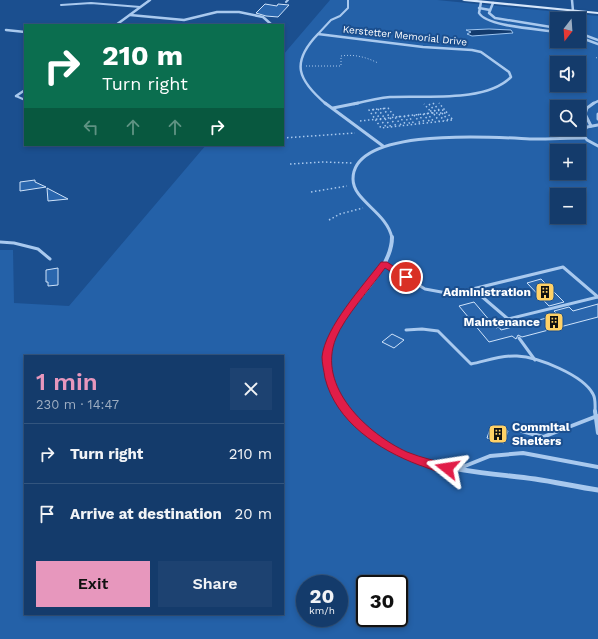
<!DOCTYPE html>
<html lang="en">
<head>
<meta charset="utf-8">
<style>
  body { margin:0; font-family:"Work Sans",sans-serif; background:#1d4271; color:#f1f3f6; height:100vh; display:flex; flex-direction:column; font-size:15px; white-space:nowrap }
  * { box-sizing:border-box; margin:0 }
  p { font-size:13px; color:#9dadc1 }
  .icon { flex:none; width:22px; height:22px; fill:none; stroke:currentColor; stroke-width:2; stroke-linecap:round; stroke-linejoin:round }
  .map { position:relative; flex:1; overflow:hidden }
  .side { position:absolute; left:24px; top:355px; width:260px; height:260px; display:flex; flex-direction:column; background:#143b6b; border-radius:0px; box-shadow:0 2px 6px #0003,0 0 0 1px #33557e }
  .side>* { flex:none }
  .guide { position:absolute; left:24px; top:24px; width:260px; height:122px; border-radius:0px; box-shadow:0 2px 6px #0003,0 0 0 1px #33557e; background:#0b6e4f; color:#fff; overflow:hidden }
  .needle { width:26px; rotate:197deg }
  .buttons { position:absolute; left:550px; top:12px; display:grid; gap:8px }
  .buttons a { display:grid; place-items:center; width:36px; height:36px; border-radius:0px; background:#143b6b; box-shadow:0 2px 6px #0003,0 0 0 1px #33557e; font-size:20px }
  .speed { position:absolute; left:296px; top:575px; display:flex; gap:8px; font-size:20px; font-weight:700; text-align:center }
  .speed>* { display:grid; place-content:center; width:52px; height:52px; border-radius:50%; background:#143b6b; box-shadow:0 2px 6px #0003,0 0 0 1px #33557e; line-height:1 }
  .speed small { font-size:10px; font-weight:400 }
  .speed .limit { border:2px solid #111; border-radius:6px; background:#fff; color:#111 }
  .pin { position:absolute; display:grid; place-items:center; width:34px; height:34px; color:#fff; margin:-17px; border:2px solid #fff; border-radius:50%; box-shadow:0 1px 4px #0007 }
  .me { position:absolute; width:44px; margin:-22px; rotate:285deg; stroke-linejoin:round; filter:drop-shadow(0 0 3px #0008) }
  .turn { display:flex; align-items:center; gap:14px; height:84px; padding:0 12px; font-size:18px }
  .turn .icon { width:52px; height:52px; stroke-width:2.5 }
  .turn b { display:block; font-size:28px; line-height:34px }
  .lanes { display:flex; align-items:center; height:38px; padding:0 12px; background:#0003; justify-content:center; gap:20px; direction:ltr }
  .lanes .off { opacity:.35 }
  .round { display:grid; place-items:center; flex:none; width:42px; height:42px; border-radius:0px; background:#1d4271 }
  .summary { display:flex; align-items:center; justify-content:space-between; height:68px; padding:0 12px }
  h1 { font-size:24px; font-weight:600; line-height:30px; color:#e797bd }
  .cta { display:flex; gap:8px; margin-top:auto; padding:8px 12px }
  .cta a { flex:1; height:46px; border-radius:0px; background:#e797bd; color:#111; font-size:16px; font-weight:600; line-height:46px; text-align:center }
  .cta a+a { background:#1d4271; color:#f1f3f6 }
  ul { padding:0; list-style:none }
  li { display:flex; align-items:center; gap:12px; height:60px; padding:0 12px; border-top:1px solid #33557e }
  li div { flex:1 }
  li b { display:block; font-size:15px }
  li em { font-style:normal }
  .map>svg:first-child { display:block }
</style>
</head>
<body>
<div class="map">
<svg width="598" height="639" viewBox="0 0 598 639">
  <rect width="100%" height="100%" fill="#1b4f8f"/>
  <path fill="#2461a8" fill-rule="evenodd" d="M330,0H437L598,16V639H0V250H13L14,303L69,306L206,145H283V55ZM557,19H579V41H557ZM557,63H579V85H557ZM557,107H579V129H557ZM557,151H579V173H557ZM557,195H579V217H557ZM25,356H283V614H25ZM305,584H339V618H305ZM365,584H399V618H365Z"/>
  <path fill="#123a6d" stroke="#9cc4f0" d="M489,29L511,30L513,33L472,36L467,34L471,32L466,30Z"/>
  <g fill="#2a66ad" stroke="#cfe3fa">
    <path d="M265,4L277,6L278,4L289,5L278,17L266,16L256,13Z"/>
    <path d="M35,180V182L46,187L20,191V182Z"/>
    <path d="M47,188L68,199L48,201Z"/>
    <path d="M58,268V285L48,286V282H46V270Z"/>
    <path d="M541,279L564,302L549,306L527,283Z"/>
    <path d="M474,302L496,328L499,327L501,330L558,315L554,311L569,307L573,311L598,304V317L522,337L518,335L516,339L512,336L489,342L459,306Z"/>
    <path d="M392,334L404,340L394,348L382,342Z"/>
    <path d="M491,426L508,431L504,443L487,438Z"/>
  </g>
  <g fill="none" stroke-linecap="round" stroke-linejoin="round">
    <g stroke="#a9c9ee" stroke-width="1" stroke-dasharray="1 2" stroke-linecap="butt">
      <path d="M596,58L598,57"/>
      <path d="M306,66H341V56C354,54 366,57 378,63"/>
    </g>
    <g stroke="#a9c9ee" stroke-width="1.5" stroke-dasharray="1.5 2.5" stroke-linecap="butt">
      <path d="M433,103L439,110"/>
      <path d="M429,104L435,111"/>
      <path d="M383,108L396,126"/>
      <path d="M373,109L386,127"/>
      <path d="M378,109L391,127"/>
      <path d="M430,111L445,110"/>
      <path d="M427,113L434,122"/>
      <path d="M432,113H447"/>
      <path d="M442,113L448,120"/>
      <path d="M418,114L425,123"/>
      <path d="M423,114L430,122"/>
      <path d="M434,114L439,121"/>
      <path d="M439,114L444,121"/>
      <path d="M408,115L414,124"/>
      <path d="M414,115L420,123"/>
      <path d="M399,116L406,125"/>
      <path d="M404,116L410,124"/>
      <path d="M360,121L432,113L424,104"/>
      <path d="M401,125L388,108L369,110L381,128L453,120L439,103"/>
      <path d="M283,138L355,133"/>
      <path d="M290,164L323,162L352,163"/>
      <path d="M311,192L347,186"/>
      <path d="M329,220L340,214L363,208"/>
    </g>
    <g stroke="#a9c9ee" stroke-width="2">
      <path d="M286,2L288,0"/>
      <path d="M61,5L91,3L140,7"/>
      <path d="M318,34L331,20L340,16L348,8V0"/>
      <path d="M16,96L25,100"/>
    </g>
    <g stroke="#a9c9ee" stroke-width="3">
      <path d="M0,242L14,243L38,249L50,259"/>
      <path d="M384,264L425,289L452,294L563,267L598,297"/>
      <path d="M473,289L508,319L598,297"/>
      <path d="M406,330L422,329L438,331L471,364C486,361 502,355 517,356C538,357 583,375 593,394C596,399 595,407 595,412"/>
      <path d="M519,338L535,360"/>
    </g>
    <g stroke="#a9c9ee" stroke-width="4">
      <path d="M595,411L598,433"/>
      <path d="M522,431L543,437L597,416"/>
      <path d="M460,468L490,456L523,453L598,467"/>
    </g>
    <g stroke="#a9c9ee" stroke-width="2.5">
      <path d="M572,0L573,11"/>
      <path d="M481,2L479,13C487,27 541,29 557,32"/>
      <path d="M493,3L489,13L495,18L557,28"/>
      <path d="M479,8L490,10"/>
      <path d="M130,15L184,20L217,12H239L263,17L272,25"/>
      <path d="M116,25L150,0"/>
      <path d="M6,30L25,32"/>
      <path d="M579,33L598,40"/>
      <path d="M579,37L598,44"/>
      <path d="M16,96L25,90"/>
      <path d="M326,104C298,80 290,63 318,34L423,47L472,50L481,52L509,72L511,77C485,103 425,95 390,97C378,98 366,101 354,104"/>
      <path d="M592,104L598,101"/>
    </g>
    <g stroke="#a9c9ee" stroke-width="3">
      <path d="M325,103L383,146"/>
      <path d="M333,108L358,103"/>
      <path d="M598,114V119"/>
      <path d="M598,125L587,127L582,133L587,140L598,146"/>
      <path d="M591,126L585,114L587,108L594,103"/>
      <path d="M392,238C387,212 353,201 353,179C353,125 500,138 535,139C552,139 568,138 584,138"/>
    </g>
    <path stroke="#a9c9ee" stroke-width="4" d="M348,412C327,382 320,355 340,322C357,298 392,268 392,237"/>
    <path stroke="#a9c9ee" stroke-width="5" d="M347,411C393,470 468,470 535,479C556,482 577,487 598,490"/>
    <path fill="#d6e6fa" fill-rule="evenodd" d="M462,0H477L598,12V14L464,1Z"/>
  </g>
  <path fill="#e11d48" stroke="#92132f" d="M381,262H387L410,277L406,280L403,279L385,268C370,289 345,316 336,338C316,387 368,434 407,452C422,458 437,461 451,465L453,468L451,472C441,475 429,468 419,465C379,450 336,422 325,378C324,371 322,363 322,357C325,327 363,286 381,262Z"/>
  <defs>
    <symbol id="building-square" viewBox="-11 -11 22 22"><rect x="-9" y="-9" width="18" height="18" rx="4" fill="#ffd166" stroke="#1b4f8f"/><path d="M-4-6H4V6H1V3H-1V6H-4ZM-2.5-4.3h1.7v1.8h-1.7ZM.8-4.3h1.7v1.8H.8ZM-2.5-1h1.7V.8h-1.7ZM.8-1h1.7V.8H.8Z" fill="#111"/></symbol>
  </defs>
  <g fill-rule="evenodd">
    <use href="#building-square" x="534" y="281" width="22" height="22"/>
    <use href="#building-square" x="543" y="311" width="22" height="22"/>
    <use href="#building-square" x="487" y="423" width="22" height="22"/>
  </g>
  <g text-anchor="middle" stroke-width="4" stroke-linejoin="round" paint-order="stroke">
    <g font-size="10" fill="#fff" stroke="#1b4f8f">
      <text transform="translate(405 35) rotate(6)" y="4">Kerstetter Memorial Drive</text>
    </g>
    <g font-size="12" font-weight="bold" fill="#fff" stroke="#1b4f8f" text-anchor="end">
      <text x="531" y="296">Administration</text>
      <text x="540" y="326">Maintenance</text>
      <text x="512" y="431" text-anchor="start">Commital<tspan x="512" dy="14">Shelters</tspan></text>
    </g>
  </g>
</svg>
<div class="buttons">
<a><svg class="needle" viewBox="-14 -14 28 28"><path d="M0-13l5 13h-10z" fill="#e53935"/><path d="M0 13l5-13h-10z" fill="#9dadc1"/></svg></a>
<a><svg class="icon" aria-label="sound" viewBox="0 0 24 24"><path d="M4 9h4l5-4v14l-5-4H4zM17 9q2 3 0 6"/></svg></a>
<a><svg class="icon" aria-label="search" viewBox="0 0 24 24"><circle cx="10" cy="10" r="6"/><path d="M15 15l6 6"/></svg></a>
<a>+</a>
<a>−</a>
</div>
<div class="speed"><div>20<small>km/h</small></div><div class="limit">30</div></div>
<div class="pin" style="left:406px;top:277px;background:#d93025"><svg class="icon" aria-label="arrive" viewBox="0 0 24 24"><path d="M6 21V4h12l-3 4 3 4H6"/></svg></div>
<svg class="me" style="left:447px;top:468px" viewBox="-20 -20 40 40"><path d="M0-17L14 15 0 8-14 15z" fill="#e11d48" stroke="#fff" stroke-width="4"/></svg>
<div class="guide">
<div class="turn"><svg class="icon" aria-label="right" viewBox="0 0 24 24"><path d="M7 20v-9h11M14 6l5 5-5 5"/></svg><div><b>210 m</b>Turn right</div></div>
<div class="lanes"><svg class="icon off" aria-label="left" viewBox="0 0 24 24"><path d="M17 20v-9H6M10 6l-5 5 5 5"/></svg><svg class="icon off" aria-label="ahead" viewBox="0 0 24 24"><path d="M12 20V5M6 11l6-6 6 6"/></svg><svg class="icon off" aria-label="ahead" viewBox="0 0 24 24"><path d="M12 20V5M6 11l6-6 6 6"/></svg><svg class="icon" aria-label="right" viewBox="0 0 24 24"><path d="M7 20v-9h11M14 6l5 5-5 5"/></svg></div>
</div>
<section class="side">
<div class="summary"><div><h1>1 min</h1><p>230 m · 14:47</p></div><a class="round"><svg class="icon" aria-label="close" viewBox="0 0 24 24"><path d="M6 6l12 12M18 6L6 18"/></svg></a></div>
<ul>
<li><svg class="icon" aria-label="right" viewBox="0 0 24 24"><path d="M7 20v-9h11M14 6l5 5-5 5"/></svg><div><b>Turn right</b></div><em>210 m</em></li>
<li><svg class="icon" aria-label="arrive" viewBox="0 0 24 24"><path d="M6 21V4h12l-3 4 3 4H6"/></svg><div><b>Arrive at destination</b></div><em>20 m</em></li>
</ul>
<div class="cta"><a>Exit</a><a>Share</a></div>
</section>
</div>
</body>
</html>
